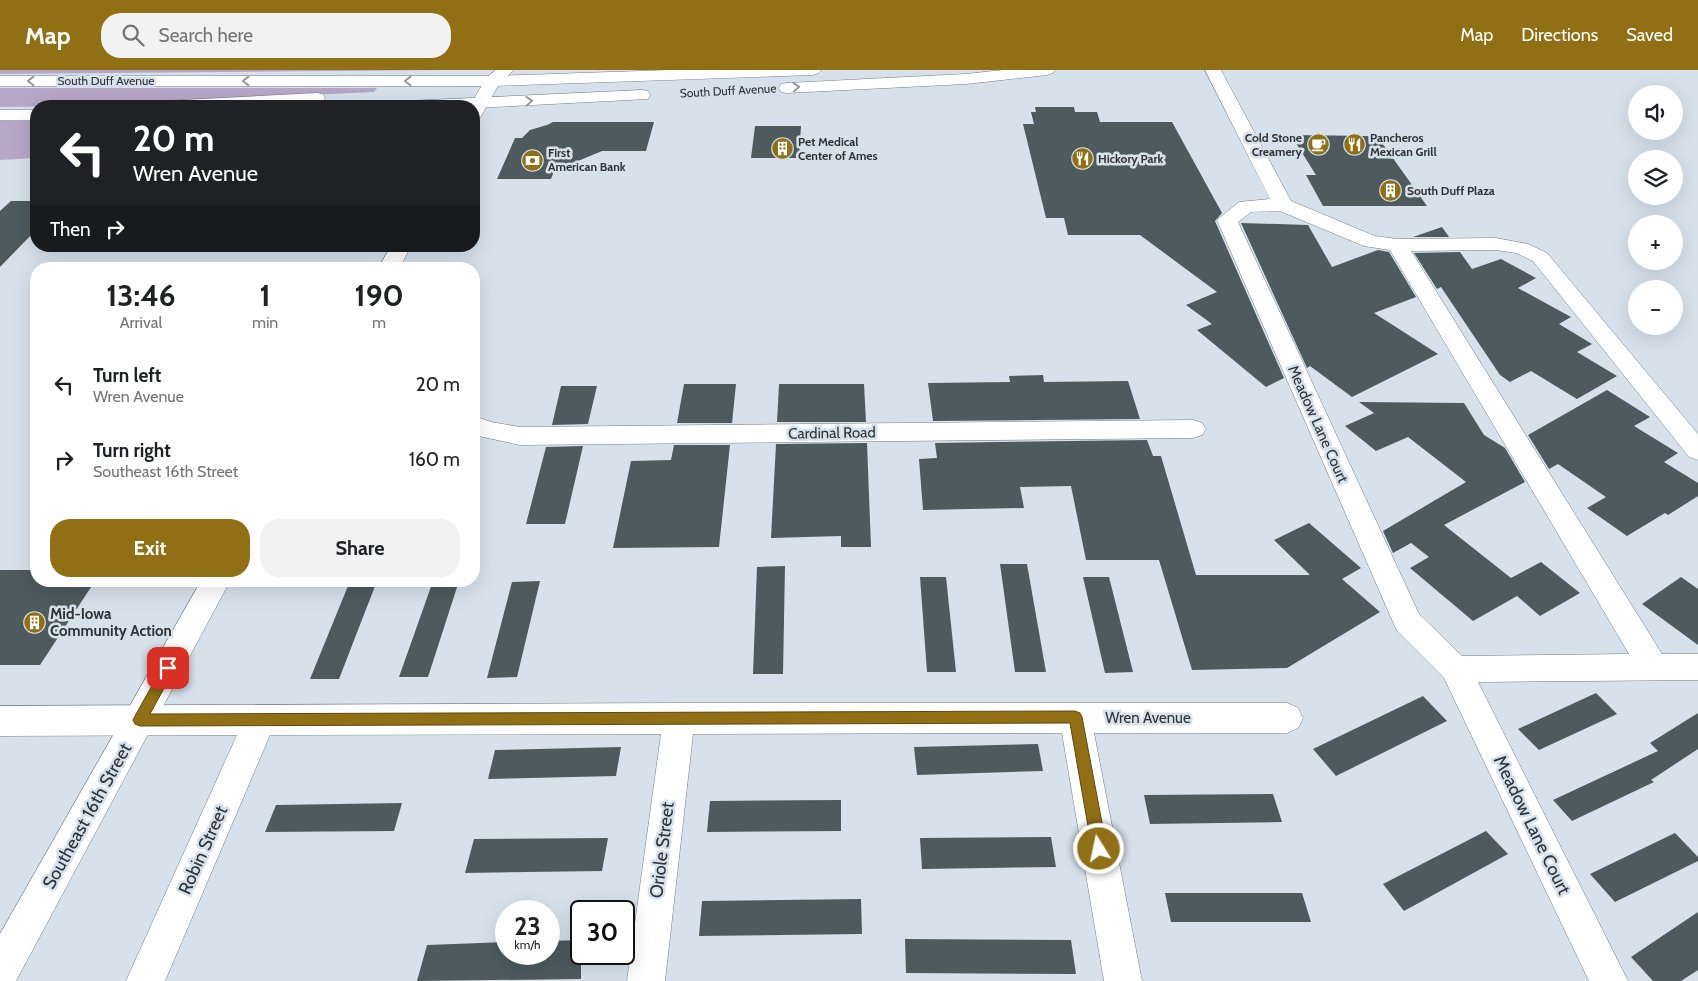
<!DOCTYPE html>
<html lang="en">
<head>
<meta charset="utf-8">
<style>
  body { margin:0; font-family:Cabin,sans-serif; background:#f2f2f2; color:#202124; height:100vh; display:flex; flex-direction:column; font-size:19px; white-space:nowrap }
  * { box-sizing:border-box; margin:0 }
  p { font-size:16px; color:#757577 }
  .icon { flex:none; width:28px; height:28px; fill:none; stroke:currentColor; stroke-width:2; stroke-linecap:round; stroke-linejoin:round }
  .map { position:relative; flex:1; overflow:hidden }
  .panel { position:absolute; left:30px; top:192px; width:450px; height:325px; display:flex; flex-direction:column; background:#fff; border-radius:20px; box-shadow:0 5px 20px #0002 }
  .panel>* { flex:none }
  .banner { position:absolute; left:30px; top:30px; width:450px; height:152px; border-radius:20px; box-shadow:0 5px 20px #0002; background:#202124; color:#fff; overflow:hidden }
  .tools { position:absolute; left:1628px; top:15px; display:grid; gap:10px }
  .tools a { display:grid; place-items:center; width:55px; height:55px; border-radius:50%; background:#fff; box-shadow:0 5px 20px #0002; font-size:25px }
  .speed { position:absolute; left:495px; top:830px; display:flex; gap:10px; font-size:25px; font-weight:700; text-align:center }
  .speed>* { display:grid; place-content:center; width:65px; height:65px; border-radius:50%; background:#fff; box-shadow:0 5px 20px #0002; line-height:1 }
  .speed small { font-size:12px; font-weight:400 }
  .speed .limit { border:2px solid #111; border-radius:8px; background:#fff; color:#111 }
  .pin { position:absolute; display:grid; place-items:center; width:42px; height:42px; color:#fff; margin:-21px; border-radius:10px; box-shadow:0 2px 8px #0006 }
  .me { position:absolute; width:55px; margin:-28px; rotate:350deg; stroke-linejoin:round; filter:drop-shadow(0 0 4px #0008) }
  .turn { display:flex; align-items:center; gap:18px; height:105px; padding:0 20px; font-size:22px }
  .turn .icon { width:65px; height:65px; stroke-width:2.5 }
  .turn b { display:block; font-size:35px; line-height:42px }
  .then { display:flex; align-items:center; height:48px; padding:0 20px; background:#0003; gap:10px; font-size:19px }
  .eta { display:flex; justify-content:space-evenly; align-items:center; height:85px; text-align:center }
  .eta b { font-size:30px; font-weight:700; line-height:35px }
  .action { display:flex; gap:10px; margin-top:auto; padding:10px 20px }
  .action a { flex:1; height:58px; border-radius:20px; background:#906f15; color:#fff; font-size:20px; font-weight:700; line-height:58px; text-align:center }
  .action a+a { background:#f2f2f2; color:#202124 }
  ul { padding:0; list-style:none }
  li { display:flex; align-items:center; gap:15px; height:75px; padding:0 20px }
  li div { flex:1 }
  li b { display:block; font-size:19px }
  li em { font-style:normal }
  header { display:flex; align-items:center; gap:30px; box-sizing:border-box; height:70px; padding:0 25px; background:#906f15; color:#fff }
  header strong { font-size:24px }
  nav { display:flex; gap:28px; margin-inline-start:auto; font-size:18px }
  .search { width:350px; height:45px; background:#f2f2f2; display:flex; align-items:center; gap:12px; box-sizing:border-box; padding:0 18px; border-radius:20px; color:#757577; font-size:19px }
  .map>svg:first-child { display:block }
</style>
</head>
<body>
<header>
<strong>Map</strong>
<div class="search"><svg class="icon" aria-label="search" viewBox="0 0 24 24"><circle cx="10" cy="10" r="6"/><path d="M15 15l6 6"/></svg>Search here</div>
<nav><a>Map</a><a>Directions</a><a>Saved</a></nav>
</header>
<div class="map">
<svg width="1698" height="911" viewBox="0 0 1698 911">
  <rect width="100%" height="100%" fill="#d6e1eb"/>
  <g fill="#b7a6c6">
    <path d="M0,0H443L0,4Z"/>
    <path d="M0,18H377L374,22L73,36L0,37Z"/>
    <path d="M0,51H36V88L0,90Z"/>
  </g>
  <g fill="#4d5b5e">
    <path d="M1035,37H1074L1075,42H1097L1100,52H1172L1222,143L1215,151L1284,308L1266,317L1197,260L1212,254L1186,235L1217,222L1140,165H1068L1064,148H1046L1023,54H1034L1031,42H1036Z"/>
    <path d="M553,52H654L646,81H602L554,101L551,109H497L515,68H522L530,60L547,55Z"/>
    <path d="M755,56H801L799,88H751Z"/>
    <path d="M1291,65L1367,66L1380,70L1427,136H1323L1306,105H1316Z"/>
    <path d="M11,131H36V160L0,197V141Z"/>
    <path d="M1241,153L1308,155L1332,197L1378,180L1389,182L1416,227L1374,243L1438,284L1352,327L1310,296L1307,298Z"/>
    <path d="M1442,157L1449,167H1413Z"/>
    <path d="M1460,182L1472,199L1501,189L1536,208L1518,218L1571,247L1559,254L1592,274L1577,282L1617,306L1577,329L1531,301L1510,312L1500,305L1441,217L1437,219L1414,183Z"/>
    <path d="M1043,305L1044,312L1128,311L1140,349L933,351L928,313L1010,312L1009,306Z"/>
    <path d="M684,314H736L732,353H677Z"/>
    <path d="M779,314H864L866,352H777Z"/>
    <path d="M561,316H597L588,354L552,355Z"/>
    <path d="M1607,320L1650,347L1634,356L1678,383L1664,392L1698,413V426L1668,445L1665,443L1627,466L1587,438L1606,427L1558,394L1549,399L1528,365Z"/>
    <path d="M1359,332L1464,333L1484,365L1505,378L1525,412L1444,455L1511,508L1541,492L1580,523L1540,546L1517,526L1473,551L1410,498L1429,487L1411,473L1393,483L1383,461L1466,412L1408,367L1376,381L1345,356L1374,343Z"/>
    <path d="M1147,370L1153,386H1161L1196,505H1310L1274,470L1309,453L1361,498L1342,509L1380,542L1287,598L1192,600L1159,490H1086L1071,416L1020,417L1024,438L923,440L919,389L937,388L935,373Z"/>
    <path d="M867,373L871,477H841V466L771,468L776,374Z"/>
    <path d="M674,375H730L719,477L613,478L631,391L671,390Z"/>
    <path d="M583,376L565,454H526L546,377Z"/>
    <path d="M1000,494H1027L1046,602H1015Z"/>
    <path d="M785,496L783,604H753L757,497Z"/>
    <path d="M0,500H36V511H95L40,595H0Z"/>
    <path d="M920,507H946L956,602H927Z"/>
    <path d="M1083,507H1109L1133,602L1105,603Z"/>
    <path d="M1681,507L1698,519V575L1642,534Z"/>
    <path d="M350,511H377L339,609H310Z"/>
    <path d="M433,511H459L428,607H399Z"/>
    <path d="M540,511L517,607L487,608L512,512Z"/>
    <path d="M1596,623L1617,644L1539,680L1518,659Z"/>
    <path d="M1423,626L1447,651L1336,706L1313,679Z"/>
    <path d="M1698,643V679L1651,710L1654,712L1572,751L1553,730L1658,681L1650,673Z"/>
    <path d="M1038,674L1043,701L917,705L914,677Z"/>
    <path d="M621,677L616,706L488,709L495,680Z"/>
    <path d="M1273,724L1282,752L1150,754L1144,725Z"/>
    <path d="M841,730V761L707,762L710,731Z"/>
    <path d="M402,733L394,761L265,762L276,735Z"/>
    <path d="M1486,761L1508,784L1404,841L1383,814Z"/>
    <path d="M1675,763L1698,787V791L1615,832L1590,804Z"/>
    <path d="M1051,767L1056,797L922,799L920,768Z"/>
    <path d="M608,768L602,801L465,803L474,769Z"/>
    <path d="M1165,823H1302L1311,852H1171Z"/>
    <path d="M861,829L862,864L699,866L702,831Z"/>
    <path d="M1698,842V900L1681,911H1653L1631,887Z"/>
    <path d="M905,869L1071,870L1076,904L906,903Z"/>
    <path d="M581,870V909L417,911L427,875L506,872V884H549V871Z"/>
  </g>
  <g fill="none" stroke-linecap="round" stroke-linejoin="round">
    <defs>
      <g id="minor">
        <path d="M1205,0H1221L1291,131L1375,166L1397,169L1496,168L1528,174L1547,183L1698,364V390L1689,387L1533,191L1516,183L1496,180L1411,181L1662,584H1698V610L1478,612L1628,911H1589L1444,608L1397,561L1393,552L1217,150L1239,132L1270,129ZM1280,141L1364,176L1390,180L1629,584L1462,586L1419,544L1238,152L1251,142Z"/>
        <path d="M474,346L491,352L520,357L1193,350L1202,353L1206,359L1202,365L1193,368L520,375L474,365Z"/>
        <path d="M679,633H1287L1298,638L1303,648L1298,658L1287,663H1094L1142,911H1104L1062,663L693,664L665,911H627L661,664L270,665L165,911H126L237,665L0,666V636Z"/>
      </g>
      <g id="secondary">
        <path d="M496,0H514L499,14L480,48L474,49V36H470L486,8Z"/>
        <path d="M391,176H411L399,199H378Z"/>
        <path d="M201,511H230L16,911H0V864Z"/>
      </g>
      <g id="primary">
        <path d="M670,0H821L819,3L813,5L492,16H0V6H492Z"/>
        <path d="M1003,0H1055L1053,3L1047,5L966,14L787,23L781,22L779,18L781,14L787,13L966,4Z"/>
        <path d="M642,20L648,21L650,25L648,29L474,38V36H399L402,32L408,31Z"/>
        <path d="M317,23L323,24L325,28L323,32L256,36H154L157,32L163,31Z"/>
        <rect x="0" y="40" width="36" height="10"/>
      </g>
    </defs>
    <use href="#minor" stroke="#747f88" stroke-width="1"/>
    <use href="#secondary" stroke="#747f88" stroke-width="1"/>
    <use href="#primary" stroke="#747f88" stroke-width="1"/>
    <use href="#minor" fill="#fff" fill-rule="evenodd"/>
    <use href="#secondary" fill="#fff" fill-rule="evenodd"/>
    <use href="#primary" fill="#fff" fill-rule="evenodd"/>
  </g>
  <defs><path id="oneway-chevron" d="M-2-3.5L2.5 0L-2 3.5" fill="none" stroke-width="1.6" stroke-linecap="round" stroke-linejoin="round" transform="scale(1.25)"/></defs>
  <g stroke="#97999b">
    <use href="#oneway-chevron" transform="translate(31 11) rotate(180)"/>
    <use href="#oneway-chevron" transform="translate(246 11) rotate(180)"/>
    <use href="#oneway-chevron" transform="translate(408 11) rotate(180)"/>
    <use href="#oneway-chevron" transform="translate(796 17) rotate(-3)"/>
    <use href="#oneway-chevron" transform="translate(529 31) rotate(-3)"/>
  </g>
  <path fill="#906f15" stroke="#5e480e" d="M168,592L173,594L175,598L150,644L1075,641L1080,643L1082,647L1107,779L1105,784L1099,786L1094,784L1092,779L1070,653L140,656L135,654L133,650L135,646L164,594Z"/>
  <defs>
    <symbol id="cafe-disc" viewBox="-11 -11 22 22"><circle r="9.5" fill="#906f15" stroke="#d6e1eb"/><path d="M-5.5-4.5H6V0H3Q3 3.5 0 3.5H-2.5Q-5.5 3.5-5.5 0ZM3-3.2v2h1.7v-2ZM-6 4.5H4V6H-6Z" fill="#fff"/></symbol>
    <symbol id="restaurant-disc" viewBox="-11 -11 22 22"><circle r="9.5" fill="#906f15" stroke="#d6e1eb"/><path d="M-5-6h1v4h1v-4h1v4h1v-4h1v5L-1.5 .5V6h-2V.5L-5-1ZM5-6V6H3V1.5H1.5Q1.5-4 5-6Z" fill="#fff"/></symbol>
    <symbol id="building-disc" viewBox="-11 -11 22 22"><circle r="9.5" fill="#906f15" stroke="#d6e1eb"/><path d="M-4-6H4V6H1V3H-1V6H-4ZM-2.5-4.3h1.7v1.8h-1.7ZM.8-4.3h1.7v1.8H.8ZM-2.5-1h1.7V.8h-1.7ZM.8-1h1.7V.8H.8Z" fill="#fff"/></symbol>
    <symbol id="bank-disc" viewBox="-11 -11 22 22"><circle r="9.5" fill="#906f15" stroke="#d6e1eb"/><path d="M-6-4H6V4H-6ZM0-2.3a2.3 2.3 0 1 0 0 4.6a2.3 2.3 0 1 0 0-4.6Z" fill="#fff"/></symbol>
  </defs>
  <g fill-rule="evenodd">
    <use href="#cafe-disc" x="1306" y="62" width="25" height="25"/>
    <use href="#restaurant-disc" x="1342" y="62" width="25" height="25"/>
    <use href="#building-disc" x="770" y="66" width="25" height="25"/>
    <use href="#restaurant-disc" x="1070" y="76" width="25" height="25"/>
    <use href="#bank-disc" x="520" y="78" width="25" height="25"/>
    <use href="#building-disc" x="1378" y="108" width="25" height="25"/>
    <use href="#building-disc" x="22" y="540" width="25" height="25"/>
  </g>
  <g text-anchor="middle" stroke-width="5" stroke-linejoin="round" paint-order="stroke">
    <g font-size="12" fill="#2f3337" stroke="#d6e1eb">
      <text x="106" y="15">South Duff Avenue</text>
      <text transform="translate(728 21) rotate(-3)" y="4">South Duff Avenue</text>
    </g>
    <g font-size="12" font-weight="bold" fill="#2f3337" stroke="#d6e1eb" text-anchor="start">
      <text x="1302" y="72" text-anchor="end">Cold Stone<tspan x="1302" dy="14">Creamery</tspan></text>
      <text x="1370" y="72">Pancheros<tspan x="1370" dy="14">Mexican Grill</tspan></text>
      <text x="798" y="76">Pet Medical<tspan x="798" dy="14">Center of Ames</tspan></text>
      <text x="548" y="87">First<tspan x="548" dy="14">American Bank</tspan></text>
      <text x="1098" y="93">Hickory Park</text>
      <text x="1407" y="125">South Duff Plaza</text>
    </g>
    <g font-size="15" fill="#2f3337" stroke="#d6e1eb">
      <text transform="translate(1318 354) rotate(66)" y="5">Meadow Lane Court</text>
      <text transform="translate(832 363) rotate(-1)" y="5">Cardinal Road</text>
      <text x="1148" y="653">Wren Avenue</text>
    </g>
    <g font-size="15" font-weight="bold" fill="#2f3337" stroke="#d6e1eb" text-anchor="start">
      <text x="50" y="549">Mid-Iowa<tspan x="50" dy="17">Community Action</tspan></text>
    </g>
    <g font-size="18" fill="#2f3337" stroke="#d6e1eb">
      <text transform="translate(87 746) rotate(-61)" y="6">Southeast 16th Street</text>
      <text transform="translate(1532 755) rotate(64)" y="6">Meadow Lane Court</text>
      <text transform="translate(203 780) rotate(-66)" y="6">Robin Street</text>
      <text transform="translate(662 780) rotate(-83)" y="6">Oriole Street</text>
    </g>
  </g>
</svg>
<div class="tools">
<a><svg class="icon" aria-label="sound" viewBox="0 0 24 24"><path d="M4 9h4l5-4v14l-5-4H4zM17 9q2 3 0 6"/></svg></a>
<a><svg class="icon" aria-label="layers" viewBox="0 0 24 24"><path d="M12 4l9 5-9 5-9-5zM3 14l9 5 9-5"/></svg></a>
<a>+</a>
<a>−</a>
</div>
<div class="speed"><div>23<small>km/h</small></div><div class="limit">30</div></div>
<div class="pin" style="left:168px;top:598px;background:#d93025"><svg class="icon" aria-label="arrive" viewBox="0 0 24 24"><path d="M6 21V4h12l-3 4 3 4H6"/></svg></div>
<svg class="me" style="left:1099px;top:779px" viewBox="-20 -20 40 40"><circle r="17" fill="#906f15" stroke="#fff" stroke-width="3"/><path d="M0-11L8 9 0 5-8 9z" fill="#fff"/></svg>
<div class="banner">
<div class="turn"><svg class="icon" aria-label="left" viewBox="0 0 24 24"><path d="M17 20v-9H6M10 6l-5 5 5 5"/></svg><div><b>20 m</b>Wren Avenue</div></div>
<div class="then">Then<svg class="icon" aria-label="right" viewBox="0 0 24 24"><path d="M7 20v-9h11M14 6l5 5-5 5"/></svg></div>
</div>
<section class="panel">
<div class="eta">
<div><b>13:46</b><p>Arrival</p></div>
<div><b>1</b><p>min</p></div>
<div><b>190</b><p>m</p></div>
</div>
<ul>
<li><svg class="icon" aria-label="left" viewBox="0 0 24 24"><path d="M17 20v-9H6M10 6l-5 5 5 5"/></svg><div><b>Turn left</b><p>Wren Avenue</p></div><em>20 m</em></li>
<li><svg class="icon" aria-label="right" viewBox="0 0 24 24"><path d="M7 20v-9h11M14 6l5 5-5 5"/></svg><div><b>Turn right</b><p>Southeast 16th Street</p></div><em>160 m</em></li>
</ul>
<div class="action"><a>Exit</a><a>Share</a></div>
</section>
</div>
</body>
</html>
